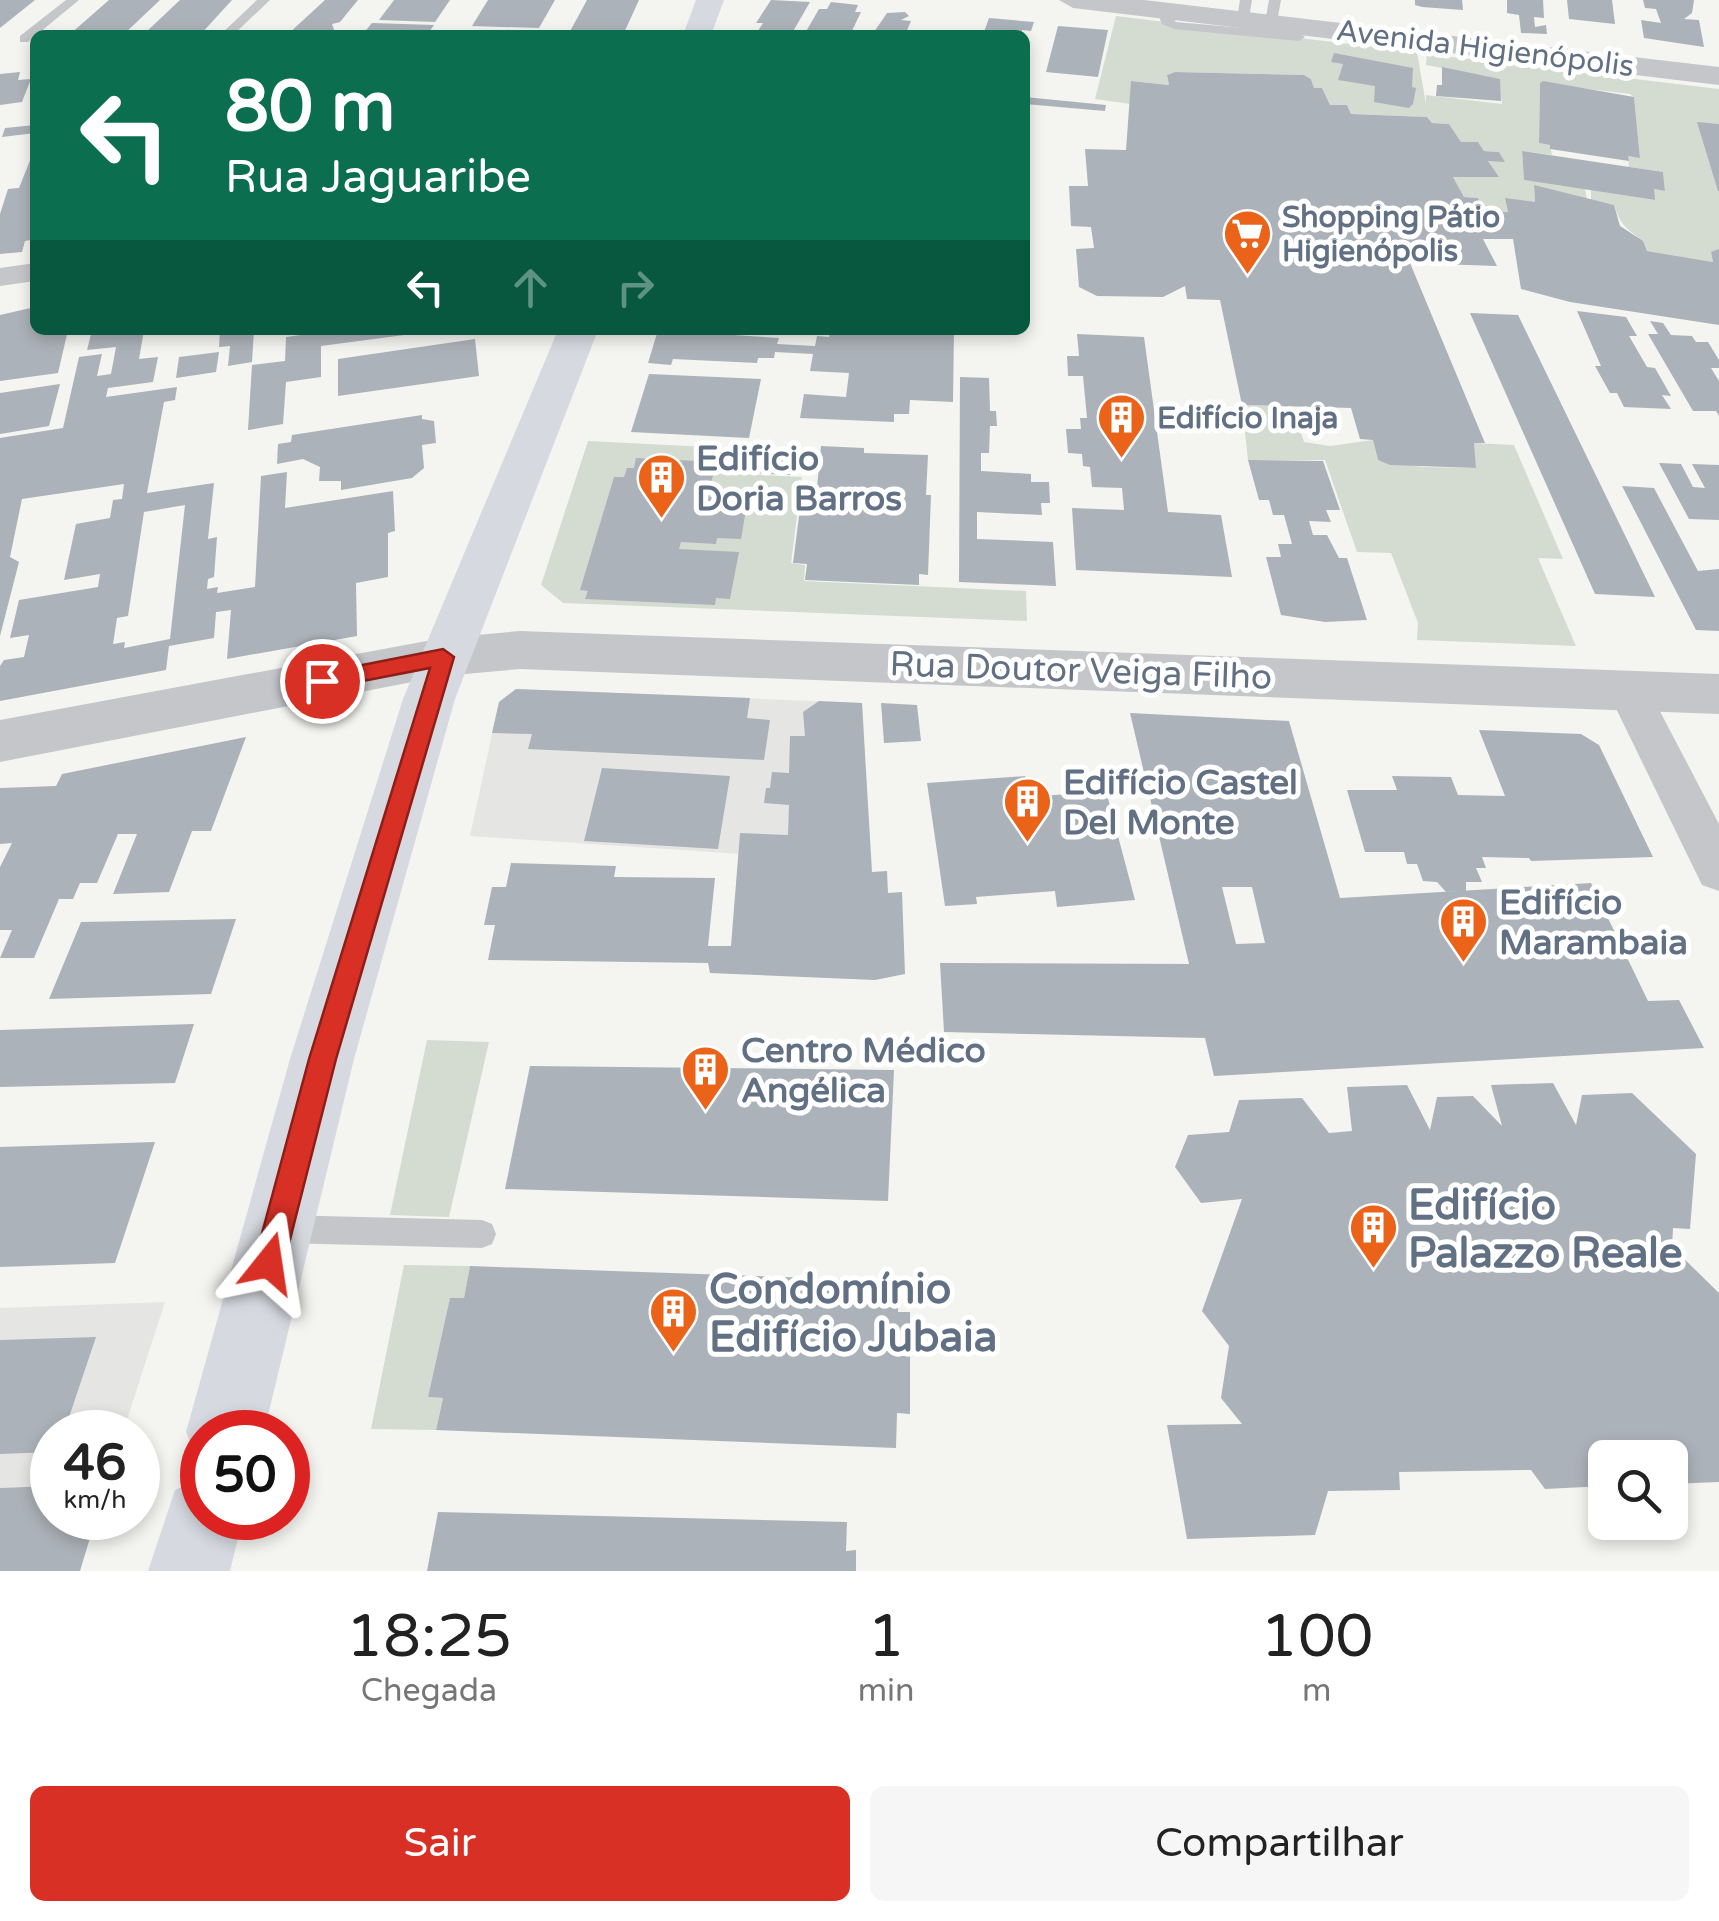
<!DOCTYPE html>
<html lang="pt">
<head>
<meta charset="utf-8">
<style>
  body { margin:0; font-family:"Varela Round",sans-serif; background:#f6f6f6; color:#222; height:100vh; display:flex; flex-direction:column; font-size:38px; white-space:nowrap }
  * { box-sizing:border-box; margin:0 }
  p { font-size:32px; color:#767676 }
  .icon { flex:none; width:55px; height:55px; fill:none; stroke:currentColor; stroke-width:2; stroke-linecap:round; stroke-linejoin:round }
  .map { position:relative; height:1571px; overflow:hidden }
  .sheet { display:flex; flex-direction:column; background:#fff; flex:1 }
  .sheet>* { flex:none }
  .guide { position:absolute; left:30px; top:30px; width:1000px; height:305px; border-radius:15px; box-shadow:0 5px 15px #0003; background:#0b6e4f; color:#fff; overflow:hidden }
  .buttons { position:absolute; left:1588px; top:1440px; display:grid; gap:20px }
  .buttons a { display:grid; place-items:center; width:100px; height:100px; border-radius:15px; background:#fff; box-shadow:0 5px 15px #0003; font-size:50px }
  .speed { position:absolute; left:30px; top:1410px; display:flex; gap:20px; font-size:50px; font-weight:700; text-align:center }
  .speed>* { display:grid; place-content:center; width:130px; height:130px; border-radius:50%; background:#fff; box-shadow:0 5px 15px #0003; line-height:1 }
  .speed small { font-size:25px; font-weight:400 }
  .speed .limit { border:15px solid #d22; background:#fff; color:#111 }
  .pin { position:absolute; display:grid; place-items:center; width:85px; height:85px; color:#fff; margin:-42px; border:5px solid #fff; border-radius:50%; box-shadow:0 2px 10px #0007 }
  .me { position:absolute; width:110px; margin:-55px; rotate:15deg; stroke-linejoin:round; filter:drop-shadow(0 0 8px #0008) }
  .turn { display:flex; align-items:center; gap:35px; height:210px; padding:0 30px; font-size:45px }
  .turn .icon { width:130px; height:130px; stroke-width:2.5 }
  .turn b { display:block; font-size:70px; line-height:85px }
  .lanes { display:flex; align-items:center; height:95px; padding:0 30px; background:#0003; justify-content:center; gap:50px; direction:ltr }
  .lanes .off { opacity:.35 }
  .eta { display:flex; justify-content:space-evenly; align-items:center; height:170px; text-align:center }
  .eta b { font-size:60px; font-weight:600; line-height:70px }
  .primary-button { display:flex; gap:20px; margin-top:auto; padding:20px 30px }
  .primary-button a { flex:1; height:115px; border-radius:15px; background:#d93025; color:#fff; font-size:40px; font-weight:600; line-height:115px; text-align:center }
  .primary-button a+a { background:#f6f6f6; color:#222 }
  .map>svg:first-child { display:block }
</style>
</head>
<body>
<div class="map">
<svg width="1719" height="1571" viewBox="0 0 1719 1571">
  <rect width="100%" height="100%" fill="#f4f5f0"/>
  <g fill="#e5e6e4">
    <path d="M516,689L862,703L875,980L788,857L470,836L499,702Z"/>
    <path d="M165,1302L123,1432H52V1486L0,1488V1308Z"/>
  </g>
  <g fill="#d4dcd1">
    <path d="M1116,16L1417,52L1426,104V95L1502,104L1499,79L1426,65L1427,54L1719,89V124L1698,123L1719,192V249L1711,253L1713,262L1647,251C1637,228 1624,237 1614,205L1591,200V190L1654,200V189L1665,191L1663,172L1629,167L1628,156L1640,157L1634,97L1630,94L1540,83L1539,143L1550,145L1552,155L1522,151L1524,180L1585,189L1587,199L1534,186L1535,202H1506L1508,212L1485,211L1478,198L1464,197L1453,177H1498L1488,161H1504L1499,152L1484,151L1478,142H1461L1449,124L1432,123L1427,117L1351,114L1347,105H1330L1322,88H1314L1311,79L1304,75L1175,72L1167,75L1169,85L1132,81L1130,104L1095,99Z"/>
    <path d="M1242,405L1293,407L1304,442L1330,446L1373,440L1378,460L1422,467L1475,468L1474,443L1514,445L1563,559L1538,558L1576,646L1417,640L1418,623L1391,553L1357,552L1325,460H1248Z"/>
    <path d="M588,441L729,448L724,473L802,477L791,563L805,565L804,581L1026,591L1027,621L563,603L541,585Z"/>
    <path d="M427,1040L489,1042L449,1217L390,1215Z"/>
    <path d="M404,1265L470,1266L464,1298L450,1299L428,1397L443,1398L436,1430L371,1429Z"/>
  </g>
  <g fill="#acb2b9" fill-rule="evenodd">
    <path d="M0,0H35L0,28Z"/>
    <path d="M109,0H160L123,35H69Z"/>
    <path d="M180,0H232L200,35L144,34Z"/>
    <path d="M325,0H358L340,22L332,24L334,30L325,32L329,35H287Z"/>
    <path d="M394,0H450L435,22L379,20Z"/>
    <path d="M488,0H555L539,28L472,26Z"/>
    <path d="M587,0H639L623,35H568Z"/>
    <path d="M771,0L810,2L791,35L756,34L763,23H756Z"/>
    <path d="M1415,0H1462L1463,10L1422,7L1415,5Z"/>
    <path d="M1507,0H1543L1544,18L1534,17L1535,27L1546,25L1547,34L1521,33L1519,15L1507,13Z"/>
    <path d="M1567,0H1612L1615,24L1569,19Z"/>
    <path d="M1643,0H1694L1692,13L1684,19L1699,20L1704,47L1644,38L1641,20L1661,23L1656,9L1645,8Z"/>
    <path d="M831,2L858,5L855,12H861L850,35H804L819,9H827Z"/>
    <path d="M905,12L909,16L901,20L911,21L905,35H872L887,13Z"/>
    <path d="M989,18L1034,22L1031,31L1022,30L1021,35H983Z"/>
    <path d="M372,23L434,25L427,35H362Z"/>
    <path d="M1058,26L1108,30L1098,77L1046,72Z"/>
    <path d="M1334,53L1413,68L1412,87L1416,88L1413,104L1409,108L1374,102L1375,86L1338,80L1343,64L1331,62Z"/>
    <path d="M1442,67L1500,79L1501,101L1436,96L1437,85H1442Z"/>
    <path d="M20,72L18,80L31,79L22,102L0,105V74Z"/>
    <path d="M1175,72L1304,75L1311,79L1314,88H1322L1330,105H1347L1351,114L1427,117L1432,123L1449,124L1461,142H1478L1484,151L1499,152L1505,162L1488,161L1499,177H1453L1464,197L1478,198L1485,211L1508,212L1505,198L1535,202L1534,185L1614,205L1620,226L1643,241L1647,251L1713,262L1711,252L1719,249V325L1570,302L1521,289L1513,239H1483L1497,266L1410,263L1485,443H1474L1476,468L1390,465L1378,460L1373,440L1360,439L1351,408L1242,405L1220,300L1187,299L1185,286L1163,297L1097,296L1079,287L1076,249L1094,248L1091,227L1071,226L1069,186H1088L1085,149L1126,150L1131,81L1169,85L1167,75Z"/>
    <path d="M1543,81L1634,97L1640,158L1628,156L1629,161L1550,149V145L1539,143L1540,83Z"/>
    <path d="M1025,97L1106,105L1105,111L1025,104Z"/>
    <path d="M1697,122L1719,124V191H1718Z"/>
    <path d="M35,125V133L2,137L5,128Z"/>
    <path d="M35,148V239L25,241L22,252L0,254V214L8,189L19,188Z"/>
    <path d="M1522,151L1663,172L1665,191L1654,189L1655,200L1524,180Z"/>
    <path d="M35,307V330H68L58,373L0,381V315Z"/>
    <path d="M1577,311L1626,317L1637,336H1629L1647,367L1655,368L1671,396L1662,395L1671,409L1624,407L1617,393H1610L1595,366H1601Z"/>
    <path d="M1470,313L1518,315L1655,597L1595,594Z"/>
    <path d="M1650,321L1663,323L1671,335L1692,336L1696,342H1708L1719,360V368H1711L1719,381V416L1716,411H1693L1648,334H1658Z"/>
    <path d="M92,330H144L139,359L158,357L153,382L108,388L106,397L177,387L175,400L164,402L147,493L214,483L208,539L217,537L214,577L208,579L207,589L218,587L217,593L255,587L261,476L287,472L285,508L393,491L395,531L388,533V577L356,583L357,636L227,659L231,610L216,612L214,638L169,646L166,670L0,701V666L4,660L24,657L29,635L10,638L19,600L98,587L100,574L64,580L76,524L110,518L113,500L122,499L124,484L22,499L10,557L19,562L0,636V438L63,428L79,357L102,354L97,376L111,374L116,347L87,350ZM185,505L170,639L124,648L125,642L113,644L117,618L128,616L144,512Z"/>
    <path d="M220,330H254L252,362L228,366L230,346L219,347Z"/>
    <path d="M302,330H427V332L321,346V377L286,382L283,424L248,430L252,365L285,361L286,337L301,335Z"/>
    <path d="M658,330L779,338L777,344L815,346L817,336L829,337L830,330H954L953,402L910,400L909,414H894V422L800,418L804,394L846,397L849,373L810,371L813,354L775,352L774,358H758L757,363L673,359L671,365L648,363Z"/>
    <path d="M1077,334L1144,337L1168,512L1221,515L1232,577L1076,570L1072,508L1124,510L1122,488L1092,487L1090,467L1083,466L1082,454L1068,453L1066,429H1081L1080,418H1087L1083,376H1068L1067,356H1079Z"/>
    <path d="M475,339L479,376L338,396V359Z"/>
    <path d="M219,352L216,372L176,378L179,357Z"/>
    <path d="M649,374L761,379L749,438L631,432Z"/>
    <path d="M960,377L989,378L990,411H996L997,426H990L989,453H981V471L1031,474V482H1049L1050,503H1041L1042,515L977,512V539L1053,542L1056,586L959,582Z"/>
    <path d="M60,384L49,426L0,434V393Z"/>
    <path d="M422,415V419L434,421L436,443L422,445L424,468L412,478L341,490V481H319L320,467L303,459L277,464L278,444L291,442L292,435Z"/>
    <path d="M821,446L864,448V453L928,455L926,495H931L928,575L919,574V585L805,580L807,564L793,563L803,486L817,487Z"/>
    <path d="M730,448L795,451L791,475L725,472Z"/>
    <path d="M636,458L718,462L706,496L747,504L741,539L717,538L716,544L681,542L679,549L739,552L730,599L716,598L715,605L585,599L588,591L580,590L614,477H624L627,468H634Z"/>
    <path d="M1248,460L1323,461L1340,510H1326L1331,522L1309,521L1313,535H1327L1339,558H1347L1367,620L1325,622L1281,615L1266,557H1281L1278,544H1292L1284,515H1273L1269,500H1259Z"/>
    <path d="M1659,463L1681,464L1693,487L1705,488L1692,464L1719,465V520L1689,519Z"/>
    <path d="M1622,486L1654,488L1698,571L1719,569V631L1696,630Z"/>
    <path d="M516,689L750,698L747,718L770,720L764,760L528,749L532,734L492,733L499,702Z"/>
    <path d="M819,701L862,703L872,872L887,871L888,893L902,892L905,974L875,980L710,973L708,963L488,960L495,925H484L492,887H506L511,863L616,866L614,877L715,878L708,946H731L740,833L788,835L789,805L764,803L766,788H770L772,772L789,773L790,736H805L803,712Z"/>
    <path d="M881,703L917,705L921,741L884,743Z"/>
    <path d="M1130,713L1289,721L1340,898L1591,883L1648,1001L1679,1000L1704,1048L1214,1076L1205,1038L944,1032L940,963L1189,964ZM1222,887H1252L1265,943L1236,944Z"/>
    <path d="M1479,730L1581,734L1599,745L1653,857L1531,861L1529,858L1482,857L1486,868H1476L1482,882H1466V891L1446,892L1437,882L1423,881L1417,864H1407L1404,852H1365L1347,790H1397L1392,776L1451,777L1458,795L1505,796Z"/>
    <path d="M246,737L211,831H192L169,892L113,894L137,834H118L97,883H80L73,899H59L34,958H0L12,930H0V867L12,843L0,844V788L56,786L62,774Z"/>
    <path d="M602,768L730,776L718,849L584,841Z"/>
    <path d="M1025,776L1029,797L1106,791L1135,900L1057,907L1055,891L976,897L977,904L945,906L927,783Z"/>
    <path d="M236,919L211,994L49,999L81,922Z"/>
    <path d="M194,1024L175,1083L0,1087V1030Z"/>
    <path d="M530,1066L894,1070L888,1201L505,1189Z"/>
    <path d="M1553,1083L1576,1125L1582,1095L1632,1093L1696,1154L1690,1229L1673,1228L1672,1247L1719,1293V1482L1670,1484V1458H1605V1486L1545,1489L1531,1470L1399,1472L1400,1490L1328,1491L1315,1535L1187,1539L1167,1425L1242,1424L1221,1398L1229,1346L1202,1311L1242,1199L1201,1203L1175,1167L1188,1135L1229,1132L1239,1100L1302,1098L1329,1133L1352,1131L1347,1087L1407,1085L1430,1130L1437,1097L1473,1096L1502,1126L1491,1085Z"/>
    <path d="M155,1142L115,1263L0,1267V1147Z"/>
    <path d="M470,1266L899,1281L898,1312H910V1414L897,1413L896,1448L436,1430L443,1398L428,1397L450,1298H464Z"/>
    <path d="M96,1337L64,1432H52V1452L0,1454V1340Z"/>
    <path d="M52,1486V1518H96L80,1571H0V1488Z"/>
    <path d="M438,1512L847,1522L846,1551L856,1550V1571H427Z"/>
  </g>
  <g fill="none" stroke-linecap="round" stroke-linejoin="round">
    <g fill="#c4c6ca" fill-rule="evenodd">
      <path d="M66,0H79L28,42H20V36Z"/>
      <path d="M257,0H270L233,35H220Z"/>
      <path d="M1240,0H1252L1249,18L1243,21L1237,18Z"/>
      <path d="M1269,0H1281L1277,22L1271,25L1265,22Z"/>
      <path d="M1155,7H1163L1176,22L1299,33L1305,37L1299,41L1174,29L1162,24Z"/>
      <path d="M281,1215L482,1220L492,1224L496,1234L492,1244L482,1248L281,1243L271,1239L267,1229L271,1219Z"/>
    </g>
    <g fill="#c4c6ca" fill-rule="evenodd">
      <path d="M35,263V281L0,286V268Z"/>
      <path d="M1628,674L1643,679L1719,824V891L1702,885L1607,690L1613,679Z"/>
    </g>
    <g fill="#c4c6ca" fill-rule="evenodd">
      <path d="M1059,0H1144L1719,67V85L1073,8Z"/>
      <path d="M520,631L1719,674V714L520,669L443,676L0,762V720L443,638Z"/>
    </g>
    <g fill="#d6d9df" fill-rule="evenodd">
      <path d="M696,0H724L711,35H683Z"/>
      <path d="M558,330H598L455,699L354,1059L264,1432H202V1461L198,1459L186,1432L290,1059L403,699Z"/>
      <path d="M202,1478V1518H243L230,1571H148L175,1490Z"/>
    </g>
  </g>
  <path fill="#d93025" stroke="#8d1f18" stroke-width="2.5" d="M443,649L454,657L336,1059L284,1263L279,1273L269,1278L259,1273L254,1263L309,1059L430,668L322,689L311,681L322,673Z"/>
  <defs>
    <symbol id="supermarket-pin" viewBox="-11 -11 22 30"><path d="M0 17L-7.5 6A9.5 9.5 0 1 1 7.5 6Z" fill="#eb6219" stroke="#fff"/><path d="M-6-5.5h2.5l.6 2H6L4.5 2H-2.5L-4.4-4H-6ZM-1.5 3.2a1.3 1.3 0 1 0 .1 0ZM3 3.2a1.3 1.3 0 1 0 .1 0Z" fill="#fff"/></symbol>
    <symbol id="building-pin" viewBox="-11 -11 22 30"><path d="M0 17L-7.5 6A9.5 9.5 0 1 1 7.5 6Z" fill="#eb6219" stroke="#fff"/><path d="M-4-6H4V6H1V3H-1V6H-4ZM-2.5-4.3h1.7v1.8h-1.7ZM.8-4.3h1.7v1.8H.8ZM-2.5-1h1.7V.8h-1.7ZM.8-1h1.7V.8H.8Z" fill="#fff"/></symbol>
  </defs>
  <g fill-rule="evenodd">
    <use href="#supermarket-pin" x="1220" y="206" width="55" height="75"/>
    <use href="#building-pin" x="1094" y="390" width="55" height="75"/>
    <use href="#building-pin" x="634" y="450" width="55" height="75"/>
    <use href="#building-pin" x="1000" y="774" width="55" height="75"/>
    <use href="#building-pin" x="1436" y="894" width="55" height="75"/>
    <use href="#building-pin" x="678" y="1042" width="55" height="75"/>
    <use href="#building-pin" x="1346" y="1200" width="55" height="75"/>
    <use href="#building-pin" x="646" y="1284" width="55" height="75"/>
  </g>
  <g text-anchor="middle" stroke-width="10" stroke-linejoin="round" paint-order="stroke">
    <g font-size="30" fill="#627083" stroke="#fff">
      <text transform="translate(1485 48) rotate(7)" y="10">Avenida Higienópolis</text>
    </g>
    <g font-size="30" font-weight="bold" fill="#627083" stroke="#fff" text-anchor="start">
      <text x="1282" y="227">Shopping Pátio<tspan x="1282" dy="34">Higienópolis</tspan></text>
      <text x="1157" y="428">Edifício Inaja</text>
    </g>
    <g font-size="35" font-weight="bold" fill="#627083" stroke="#fff" text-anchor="start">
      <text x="696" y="470">Edifício<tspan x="696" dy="40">Doria Barros</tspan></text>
      <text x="1063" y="794">Edifício Castel<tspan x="1063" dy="40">Del Monte</tspan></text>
      <text x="1499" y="914">Edifício<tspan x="1499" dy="40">Marambaia</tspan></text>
      <text x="741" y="1062">Centro Médico<tspan x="741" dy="40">Angélica</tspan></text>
    </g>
    <g font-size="35" fill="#627083" stroke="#fff">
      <text transform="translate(1081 670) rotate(2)" y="12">Rua Doutor Veiga Filho</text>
    </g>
    <g font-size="42" font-weight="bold" fill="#627083" stroke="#fff" text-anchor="start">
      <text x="1408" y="1219">Edifício<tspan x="1408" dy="48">Palazzo Reale</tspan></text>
      <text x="709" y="1303">Condomínio<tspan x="709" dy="48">Edifício Jubaia</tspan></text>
    </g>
  </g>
</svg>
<div class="buttons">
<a><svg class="icon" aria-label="search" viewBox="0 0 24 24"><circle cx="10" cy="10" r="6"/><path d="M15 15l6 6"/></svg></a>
</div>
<div class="speed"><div>46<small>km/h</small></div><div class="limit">50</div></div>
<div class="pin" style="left:322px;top:681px;background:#d93025"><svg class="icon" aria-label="arrive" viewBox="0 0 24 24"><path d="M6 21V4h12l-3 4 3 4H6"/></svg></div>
<svg class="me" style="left:269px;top:1263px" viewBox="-20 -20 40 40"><path d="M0-17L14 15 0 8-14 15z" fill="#d93025" stroke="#fff" stroke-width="4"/></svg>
<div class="guide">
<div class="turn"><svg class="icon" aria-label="left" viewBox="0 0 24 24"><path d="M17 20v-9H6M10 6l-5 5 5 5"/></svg><div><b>80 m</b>Rua Jaguaribe</div></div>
<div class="lanes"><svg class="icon" aria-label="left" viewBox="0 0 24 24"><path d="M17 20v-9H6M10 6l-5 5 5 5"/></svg><svg class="icon off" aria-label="ahead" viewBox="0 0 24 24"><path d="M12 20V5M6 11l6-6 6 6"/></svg><svg class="icon off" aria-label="right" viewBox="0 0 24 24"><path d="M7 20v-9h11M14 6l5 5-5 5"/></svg></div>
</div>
</div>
<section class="sheet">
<div class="eta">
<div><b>18:25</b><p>Chegada</p></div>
<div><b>1</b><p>min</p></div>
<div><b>100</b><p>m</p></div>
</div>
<div class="primary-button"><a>Sair</a><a>Compartilhar</a></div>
</section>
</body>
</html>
